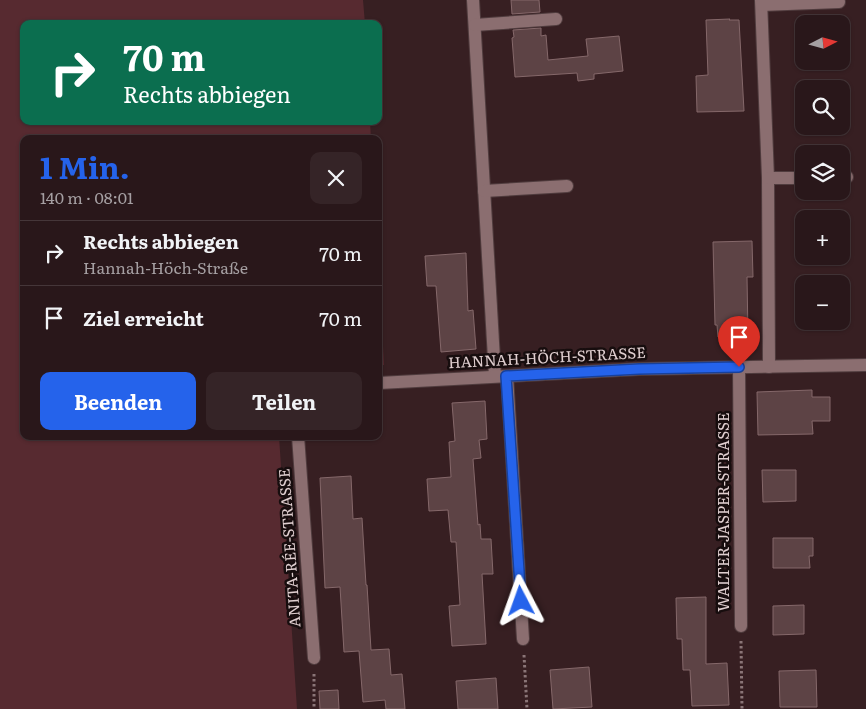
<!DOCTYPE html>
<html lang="de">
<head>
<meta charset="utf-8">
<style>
  body { margin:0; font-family:Literata,serif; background:#352427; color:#f1f3f6; height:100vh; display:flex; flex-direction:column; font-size:19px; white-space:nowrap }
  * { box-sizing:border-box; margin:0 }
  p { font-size:16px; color:#a59fa2 }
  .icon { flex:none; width:28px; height:28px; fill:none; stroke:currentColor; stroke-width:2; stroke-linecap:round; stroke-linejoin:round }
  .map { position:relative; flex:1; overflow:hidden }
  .side { position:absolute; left:20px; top:135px; width:362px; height:305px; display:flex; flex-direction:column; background:#29171a; border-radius:10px; box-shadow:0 1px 4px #0004,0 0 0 1px #453639 }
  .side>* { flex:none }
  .top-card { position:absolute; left:20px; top:20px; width:362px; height:105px; border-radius:10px; box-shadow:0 1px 4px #0004,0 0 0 1px #453639; background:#0b6e4f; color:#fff; overflow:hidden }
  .needle { width:32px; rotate:84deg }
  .tools { position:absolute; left:795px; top:15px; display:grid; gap:10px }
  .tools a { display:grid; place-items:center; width:55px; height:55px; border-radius:10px; background:#29171a; box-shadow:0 1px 4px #0004,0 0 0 1px #453639; font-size:25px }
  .pin { position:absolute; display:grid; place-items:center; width:42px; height:42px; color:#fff; margin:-51px -21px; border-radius:50% 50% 50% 0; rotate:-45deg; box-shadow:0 0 5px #0007 }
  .pin .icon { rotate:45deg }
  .me { position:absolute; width:55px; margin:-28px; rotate:356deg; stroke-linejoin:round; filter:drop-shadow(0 0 4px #0008) }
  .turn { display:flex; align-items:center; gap:18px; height:105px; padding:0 20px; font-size:22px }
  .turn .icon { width:65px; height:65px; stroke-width:2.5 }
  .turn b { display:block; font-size:35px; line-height:42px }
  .round { display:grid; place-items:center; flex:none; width:52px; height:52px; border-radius:10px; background:#352427 }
  .headline { display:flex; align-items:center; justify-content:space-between; height:85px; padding:0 20px }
  h1 { font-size:30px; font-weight:700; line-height:38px; color:#2563eb }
  .action { display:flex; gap:10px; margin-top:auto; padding:10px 20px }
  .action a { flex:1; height:58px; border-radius:10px; background:#2563eb; color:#fff; font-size:20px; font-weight:700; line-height:58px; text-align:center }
  .action a+a { background:#352427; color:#f1f3f6 }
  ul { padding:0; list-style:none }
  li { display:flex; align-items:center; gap:15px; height:65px; padding:0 20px; border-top:1px solid #453639 }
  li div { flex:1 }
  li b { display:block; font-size:19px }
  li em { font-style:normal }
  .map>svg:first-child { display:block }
</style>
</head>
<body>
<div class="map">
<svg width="866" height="709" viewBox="0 0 866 709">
  <rect width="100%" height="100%" fill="#371f22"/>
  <g fill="#572a30">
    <path d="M0,0H363L365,24H24V121H370L371,139H24V436H279L297,709H0Z"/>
    <path d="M379,268L384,365H379Z"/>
  </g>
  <g fill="#5d4345" stroke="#85686a">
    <path d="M511,0H539L540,12L512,14Z"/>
    <path d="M730,19L729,20H739L744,111L697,112L696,76L708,75L706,20Z"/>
    <path d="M541,28V36L546,35L548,60L588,56L586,39L619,36L623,71L594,74V79L578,81L577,73L515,77L512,38L514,37L513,30Z"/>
    <path d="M752,241L753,277H747L748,336L718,337L717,325H715L713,242Z"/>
    <path d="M466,253L468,311L473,310L476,349L441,352L436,286H427L425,256Z"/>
    <path d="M812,390V397H830V421H812L813,434L758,435L757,392Z"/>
    <path d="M485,401L487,439L479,440L481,458L473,459L478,525L480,524L481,539H491L493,574H482L486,644L452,646L449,606L460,605L456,542H451L448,510L429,511L427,479L451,477L449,442L455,441L452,403Z"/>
    <path d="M762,470H796V501L763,502Z"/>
    <path d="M351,476L353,519L362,518L366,585H367L371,650L389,649L391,675L402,674L405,709H386L385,700L363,702L359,651L344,652L340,587L325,588L320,478Z"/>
    <path d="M773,538H813V556H809L810,568H773Z"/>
    <path d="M706,597V664L727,663L729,705L692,706L690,670H683L682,639H677L676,598Z"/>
    <path d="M804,605V634L773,635V606Z"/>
    <path d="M589,667L592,707L553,709L550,670Z"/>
    <path d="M816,670L817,707H780L779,671Z"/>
    <path d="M496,678L498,709H458L456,681Z"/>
    <path d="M338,690L339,709H320L319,691Z"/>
  </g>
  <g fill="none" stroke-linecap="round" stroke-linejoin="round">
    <defs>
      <g id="minor">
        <path d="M473,0L495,376"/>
        <path d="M761,0L768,178L769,367"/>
        <path d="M762,5L839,2"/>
        <path d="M475,25L556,19"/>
        <path d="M841,177H847"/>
        <path d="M768,178H804"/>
        <path d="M484,191L567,186"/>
        <path d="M739,367L741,626"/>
        <path d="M507,376L523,639"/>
        <path d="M379,383L639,369L866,365"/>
        <path d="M298,436L314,658"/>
      </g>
    </defs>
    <use href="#minor" stroke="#503c3e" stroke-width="14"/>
    <g stroke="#8a7577" stroke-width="3" stroke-dasharray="2.5 2.5" stroke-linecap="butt">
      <path d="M741,641L742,709"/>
      <path d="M524,655L527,709"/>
      <path d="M314,674V709"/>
    </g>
    <use href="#minor" stroke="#8b6e70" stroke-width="12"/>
  </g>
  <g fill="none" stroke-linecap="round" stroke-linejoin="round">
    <defs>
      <path id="route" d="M521,601L506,376L639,369L739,367"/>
    </defs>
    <use href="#route" stroke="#184099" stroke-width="12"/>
    <use href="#route" stroke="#2563eb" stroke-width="9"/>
  </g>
  <g text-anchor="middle" stroke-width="5" stroke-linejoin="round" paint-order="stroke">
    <g font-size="15" fill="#e0cfd0" stroke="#170d0e">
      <text transform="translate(547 358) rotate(-3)" y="5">HANNAH-HÖCH-STRASSE</text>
      <text transform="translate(724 512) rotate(-90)" y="5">WALTER-JASPER-STRASSE</text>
      <text transform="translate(290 548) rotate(-94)" y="5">ANITA-RÉE-STRASSE</text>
    </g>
  </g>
</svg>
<div class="tools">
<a><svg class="needle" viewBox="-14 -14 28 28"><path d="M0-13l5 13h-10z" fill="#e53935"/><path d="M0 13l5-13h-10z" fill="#a59fa2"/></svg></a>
<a><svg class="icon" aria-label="search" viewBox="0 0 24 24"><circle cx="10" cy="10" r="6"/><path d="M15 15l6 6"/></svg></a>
<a><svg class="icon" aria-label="layers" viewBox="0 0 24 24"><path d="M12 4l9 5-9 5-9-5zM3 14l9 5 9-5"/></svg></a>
<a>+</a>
<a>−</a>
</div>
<div class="pin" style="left:739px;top:367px;background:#d93025"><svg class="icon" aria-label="arrive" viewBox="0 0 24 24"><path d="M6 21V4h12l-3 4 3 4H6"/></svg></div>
<svg class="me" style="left:521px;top:601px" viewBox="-20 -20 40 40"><path d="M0-17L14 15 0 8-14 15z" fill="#2563eb" stroke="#fff" stroke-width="4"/></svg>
<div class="top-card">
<div class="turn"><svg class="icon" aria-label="right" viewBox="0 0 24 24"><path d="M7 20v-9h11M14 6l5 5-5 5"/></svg><div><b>70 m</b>Rechts abbiegen</div></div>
</div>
<section class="side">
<div class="headline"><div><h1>1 Min.</h1><p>140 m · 08:01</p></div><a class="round"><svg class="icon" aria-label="close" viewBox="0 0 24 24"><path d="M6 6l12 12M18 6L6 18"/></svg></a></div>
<ul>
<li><svg class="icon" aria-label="right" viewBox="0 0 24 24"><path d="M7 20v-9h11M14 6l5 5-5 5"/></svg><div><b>Rechts abbiegen</b><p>Hannah-Höch-Straße</p></div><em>70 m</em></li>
<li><svg class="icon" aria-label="arrive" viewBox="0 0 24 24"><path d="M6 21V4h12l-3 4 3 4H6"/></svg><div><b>Ziel erreicht</b></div><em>70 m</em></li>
</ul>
<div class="action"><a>Beenden</a><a>Teilen</a></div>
</section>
</div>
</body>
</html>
